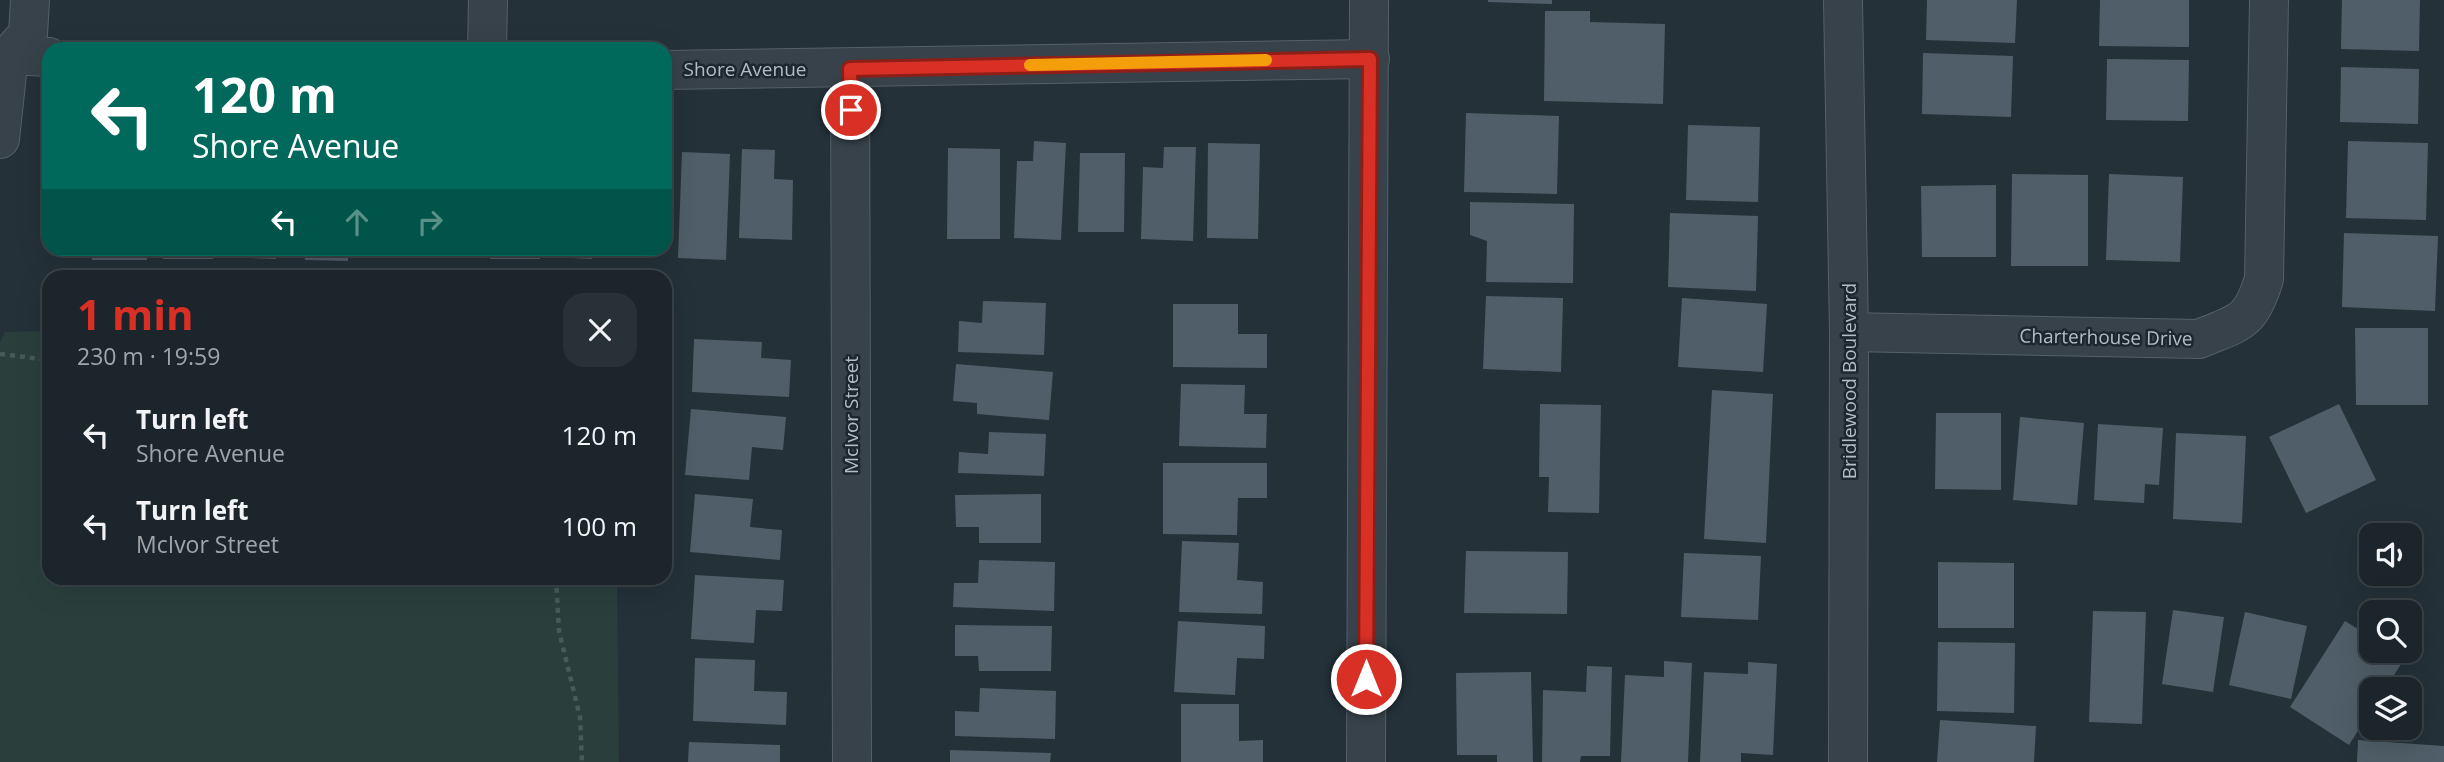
<!DOCTYPE html>
<html lang="en">
<head>
<meta charset="utf-8">
<style>
  body { margin:0; font-family:"Open Sans",sans-serif; background:#283137; color:#f1f3f6; height:100vh; display:flex; flex-direction:column; font-size:26px; white-space:nowrap }
  * { box-sizing:border-box; margin:0 }
  p { font-size:23px; color:#a0a5a9 }
  .icon { flex:none; width:38px; height:38px; fill:none; stroke:currentColor; stroke-width:2; stroke-linecap:round; stroke-linejoin:round }
  .map { position:relative; flex:1; overflow:hidden }
  .side { position:absolute; left:42px; top:270px; width:630px; height:315px; display:flex; flex-direction:column; background:#1b252b; border-radius:21px; box-shadow:0 7px 28px #0002,0 0 0 2px #394247 }
  .side>* { flex:none }
  .guide { position:absolute; left:42px; top:42px; width:630px; height:214px; border-radius:21px; box-shadow:0 7px 28px #0002,0 0 0 2px #394247; background:#00695c; color:#fff; overflow:hidden }
  .fabs { position:absolute; left:2359px; top:523px; display:grid; gap:14px }
  .fabs a { display:grid; place-items:center; width:63px; height:63px; border-radius:14px; background:#1b252b; box-shadow:0 7px 28px #0002,0 0 0 2px #394247; font-size:35px }
  .pin { position:absolute; display:grid; place-items:center; width:60px; height:60px; color:#fff; margin:-30px; border:4px solid #fff; border-radius:50%; box-shadow:0 2px 7px #0007 }
  .me { position:absolute; width:77px; margin:-38px; rotate:0deg; stroke-linejoin:round; filter:drop-shadow(0 0 5px #0008) }
  .turn { display:flex; align-items:center; gap:24px; height:147px; padding:0 35px; font-size:32px }
  .turn .icon { width:91px; height:91px; stroke-width:2.5 }
  .turn b { display:block; font-size:49px; line-height:60px }
  .lanes { display:flex; align-items:center; height:66px; padding:0 35px; background:#0003; justify-content:center; gap:35px; direction:ltr }
  .lanes .off { opacity:.35 }
  .round { display:grid; place-items:center; flex:none; width:74px; height:74px; border-radius:21px; background:#283137 }
  .head { display:flex; align-items:center; justify-content:space-between; height:119px; padding:0 35px }
  h1 { font-size:42px; font-weight:700; line-height:52px; color:#d93025 }
  ul { padding:0; list-style:none }
  li { display:flex; align-items:center; gap:21px; height:91px; padding:0 35px }
  li div { flex:1 }
  li b { display:block; font-size:26px }
  li em { font-style:normal }
  .map>svg:first-child { display:block }
</style>
</head>
<body>
<div class="map">
<svg width="2444" height="762" viewBox="0 0 2444 762">
  <rect width="100%" height="100%" fill="#243139"/>
  <path fill="#2a3f3c" d="M49,331V578H617L619,762H0V343L5,332Z"/>
  <g fill="#4f5e68">
    <path d="M1488,0H1552V4L1488,2Z"/>
    <path d="M1927,0H2017L2015,43L1926,40Z"/>
    <path d="M2100,0H2189V47L2099,46Z"/>
    <path d="M2342,0H2420L2419,51L2341,49Z"/>
    <path d="M1545,11H1590V22L1665,24L1663,104L1544,101Z"/>
    <path d="M1923,53L2013,56L2011,117L1922,114Z"/>
    <path d="M2107,59L2189,60L2188,121L2106,120Z"/>
    <path d="M2341,67L2419,69L2418,124L2340,122Z"/>
    <path d="M1466,113L1559,116L1557,194L1464,192Z"/>
    <path d="M1688,125L1760,127L1758,202L1686,200Z"/>
    <path d="M1034,141L1066,143L1061,240L1014,238L1017,161H1033Z"/>
    <path d="M2348,141L2428,143L2426,220L2346,218Z"/>
    <path d="M1208,143L1260,144L1258,239L1207,238Z"/>
    <path d="M1164,147H1196L1193,241L1141,239L1143,167L1163,168Z"/>
    <path d="M948,148L1000,149V239H947Z"/>
    <path d="M742,149L775,150L774,179L793,180L792,240L739,238Z"/>
    <path d="M682,152L730,154L726,260L678,258Z"/>
    <path d="M1080,153H1125L1124,232H1078Z"/>
    <path d="M2012,174L2088,175V266H2011Z"/>
    <path d="M2109,174L2183,177L2180,262L2106,260Z"/>
    <path d="M1996,185V257H1922L1921,186Z"/>
    <path d="M1470,202L1574,204L1573,283L1486,282L1487,241L1470,235Z"/>
    <path d="M1670,213L1758,216L1756,291L1668,287Z"/>
    <path d="M2344,233L2438,236L2435,311L2342,307Z"/>
    <rect x="92" y="248" width="55" height="12"/>
    <rect x="163" y="248" width="50" height="11"/>
    <path d="M224,248H276V259L224,257Z"/>
    <path d="M304,248H348V261L305,260Z"/>
    <path d="M490,248H539L540,259H490Z"/>
    <path d="M550,248H592V259L550,257Z"/>
    <path d="M611,248H660L659,253H611Z"/>
    <path d="M1486,296L1563,298L1561,372L1483,369Z"/>
    <path d="M1682,298L1767,304L1763,372L1678,367Z"/>
    <path d="M983,301L1046,303L1044,355L958,352L959,321L982,323Z"/>
    <path d="M1173,304H1238V334H1267V368L1173,367Z"/>
    <path d="M2355,328H2428V405H2356Z"/>
    <path d="M694,339L762,342L761,358L791,360L789,397L692,392Z"/>
    <path d="M956,364L1053,372L1049,420L977,414V403L953,401Z"/>
    <path d="M1181,384L1245,385L1244,414H1267L1266,448L1179,446Z"/>
    <path d="M1712,390L1773,394L1766,543L1704,539Z"/>
    <path d="M1540,404L1601,405L1599,513L1548,512L1549,477H1539Z"/>
    <path d="M2339,404L2376,480L2306,513L2269,437Z"/>
    <path d="M691,409L786,417L783,450L752,447L749,480L685,475Z"/>
    <path d="M1936,413H2001V490L1935,489Z"/>
    <path d="M2020,417L2084,423L2077,505L2013,500Z"/>
    <path d="M2098,424L2163,428L2159,485L2145,484L2144,503L2094,500Z"/>
    <path d="M989,432L1046,434L1044,476L958,473L959,452L988,454Z"/>
    <path d="M2176,433L2246,436L2242,523L2173,519Z"/>
    <path d="M1163,463H1267V498H1238L1237,535L1163,534Z"/>
    <path d="M695,494L753,499L750,527L782,530L780,560L690,552Z"/>
    <path d="M1041,494V543H979V527H956L955,495Z"/>
    <path d="M1182,541L1239,543L1237,580L1263,582L1262,614L1179,612Z"/>
    <path d="M1466,551L1568,552L1567,614L1464,613Z"/>
    <path d="M1684,553L1761,556L1758,620L1681,617Z"/>
    <path d="M979,560L1055,562L1054,611L953,607L954,583H978Z"/>
    <path d="M1938,562L2014,563V628H1938Z"/>
    <path d="M695,575L784,580L782,611L756,610L754,643L691,639Z"/>
    <path d="M2173,610L2224,617L2213,692L2162,684Z"/>
    <path d="M2093,611L2146,612L2142,724L2089,722Z"/>
    <path d="M2245,612L2307,626L2291,699L2229,685Z"/>
    <path d="M1178,621L1265,626L1264,659L1237,658L1235,695L1174,692Z"/>
    <path d="M2345,621L2371,637V651H2392L2404,659L2385,690H2371V710L2349,745L2290,707Z"/>
    <path d="M955,625L1052,626L1051,671H979L978,656H955Z"/>
    <path d="M1938,642L2015,643L2014,713L1937,711Z"/>
    <path d="M695,658L755,660L754,691L787,692L786,725L693,721Z"/>
    <path d="M1664,661L1692,663L1688,762H1621L1625,675L1664,677Z"/>
    <path d="M1748,662L1777,664L1773,755L1741,753V762H1700L1704,672L1748,674Z"/>
    <path d="M1587,666L1612,667L1610,756H1581L1580,762H1542L1543,690L1586,692Z"/>
    <path d="M1531,672L1533,762H1497V755H1457L1456,673Z"/>
    <path d="M980,688L1056,691L1055,739L955,736V711L979,712Z"/>
    <path d="M1181,704H1239V741L1263,740V762H1181Z"/>
    <path d="M1940,720L2036,726L2034,762H1937Z"/>
    <path d="M2358,740L2444,746V762H2357Z"/>
    <path d="M689,742L780,745V762H688Z"/>
    <path d="M950,750L1051,753L1050,762H950Z"/>
  </g>
  <g fill="none" stroke-linecap="round" stroke-linejoin="round">
    <defs>
      <g id="minor">
        <path d="M1843,0L1849,332L1848,762"/>
        <path d="M487,49L488,0"/>
        <path d="M9,55L49,57"/>
        <path d="M850,69L852,762"/>
        <path d="M665,70L1370,59"/>
        <path d="M0,139L9,55L28,34L30,0"/>
        <path d="M1849,332L2199,339C2240,322 2250,324 2264,279L2269,0"/>
      </g>
      <path id="tertiary" d="M1366,762L1369,0"/>
    </defs>
    <use href="#minor" stroke="#556068" stroke-width="40"/>
    <use href="#tertiary" stroke="#556068" stroke-width="40"/>
    <g stroke="#475b5a" stroke-width="4.5" stroke-dasharray="5 5" stroke-linecap="butt">
      <path d="M0,354L49,360"/>
      <path d="M556,578L559,631L580,717L582,762"/>
    </g>
    <use href="#minor" stroke="#37424a" stroke-width="38"/>
    <use href="#tertiary" stroke="#37424a" stroke-width="38"/>
  </g>
  <g fill="none" stroke-linecap="round" stroke-linejoin="round">
    <defs>
      <path id="route" d="M851,110L850,69L1370,59L1366,679"/>
    </defs>
    <use href="#route" stroke="#8d1f18" stroke-width="18"/>
    <use href="#route" stroke="#d93025" stroke-width="12"/>
    <path stroke="#f59e0b" stroke-width="12" d="M1030,65L1266,60"/>
  </g>
  <g text-anchor="middle" stroke-width="5" stroke-linejoin="round" paint-order="stroke">
    <g font-size="19" fill="#b2bdc6" stroke="#1c272f">
      <text x="745" y="76">Shore Avenue</text>
      <text transform="translate(2106 337) rotate(1)" y="7">Charterhouse Drive</text>
      <text transform="translate(1849 381) rotate(-90)" y="7">Bridlewood Boulevard</text>
      <text transform="translate(851 415) rotate(-90)" y="7">McIvor Street</text>
    </g>
  </g>
</svg>
<div class="fabs">
<a><svg class="icon" aria-label="sound" viewBox="0 0 24 24"><path d="M4 9h4l5-4v14l-5-4H4zM17 9q2 3 0 6"/></svg></a>
<a><svg class="icon" aria-label="search" viewBox="0 0 24 24"><circle cx="10" cy="10" r="6"/><path d="M15 15l6 6"/></svg></a>
<a><svg class="icon" aria-label="layers" viewBox="0 0 24 24"><path d="M12 4l9 5-9 5-9-5zM3 14l9 5 9-5"/></svg></a>
</div>
<div class="pin" style="left:851px;top:110px;background:#d93025"><svg class="icon" aria-label="arrive" viewBox="0 0 24 24"><path d="M6 21V4h12l-3 4 3 4H6"/></svg></div>
<svg class="me" style="left:1366px;top:679px" viewBox="-20 -20 40 40"><circle r="17" fill="#d93025" stroke="#fff" stroke-width="3"/><path d="M0-11L8 9 0 5-8 9z" fill="#fff"/></svg>
<div class="guide">
<div class="turn"><svg class="icon" aria-label="left" viewBox="0 0 24 24"><path d="M17 20v-9H6M10 6l-5 5 5 5"/></svg><div><b>120 m</b>Shore Avenue</div></div>
<div class="lanes"><svg class="icon" aria-label="left" viewBox="0 0 24 24"><path d="M17 20v-9H6M10 6l-5 5 5 5"/></svg><svg class="icon off" aria-label="ahead" viewBox="0 0 24 24"><path d="M12 20V5M6 11l6-6 6 6"/></svg><svg class="icon off" aria-label="right" viewBox="0 0 24 24"><path d="M7 20v-9h11M14 6l5 5-5 5"/></svg></div>
</div>
<section class="side">
<div class="head"><div><h1>1 min</h1><p>230 m · 19:59</p></div><a class="round"><svg class="icon" aria-label="close" viewBox="0 0 24 24"><path d="M6 6l12 12M18 6L6 18"/></svg></a></div>
<ul>
<li><svg class="icon" aria-label="left" viewBox="0 0 24 24"><path d="M17 20v-9H6M10 6l-5 5 5 5"/></svg><div><b>Turn left</b><p>Shore Avenue</p></div><em>120 m</em></li>
<li><svg class="icon" aria-label="left" viewBox="0 0 24 24"><path d="M17 20v-9H6M10 6l-5 5 5 5"/></svg><div><b>Turn left</b><p>McIvor Street</p></div><em>100 m</em></li>
</ul>
</section>
</div>
</body>
</html>
